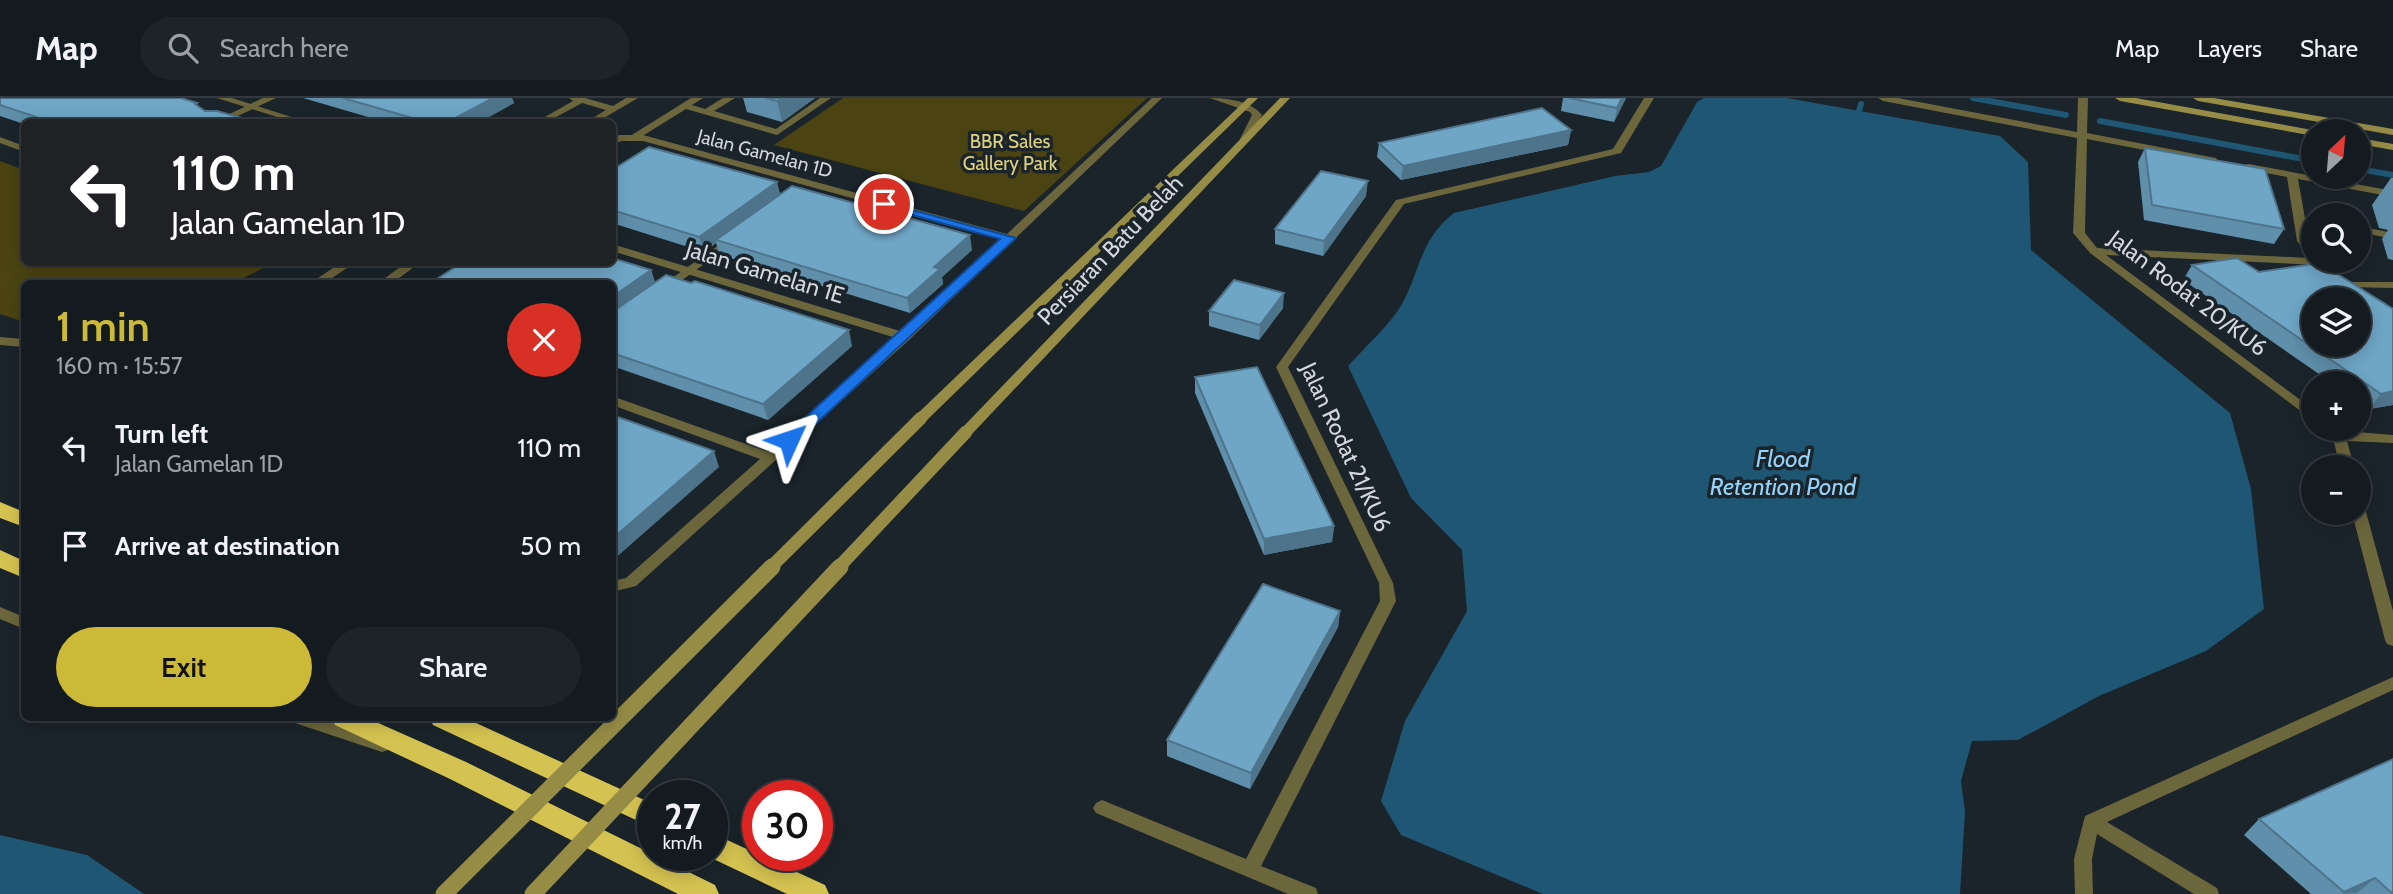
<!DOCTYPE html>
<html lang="en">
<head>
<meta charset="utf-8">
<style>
  body { margin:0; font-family:Cabin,sans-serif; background:#1d2429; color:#f1f3f6; height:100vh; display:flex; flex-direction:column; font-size:26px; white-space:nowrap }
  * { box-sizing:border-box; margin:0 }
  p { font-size:23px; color:#9da1a5 }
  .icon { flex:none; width:38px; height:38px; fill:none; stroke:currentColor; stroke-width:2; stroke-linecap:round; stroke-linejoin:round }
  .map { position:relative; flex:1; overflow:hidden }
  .side { position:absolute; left:21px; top:182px; width:595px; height:441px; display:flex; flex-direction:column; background:#141b20; border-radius:10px; box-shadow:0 4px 18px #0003,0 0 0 2px #33393e }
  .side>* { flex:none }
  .guide { position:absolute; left:21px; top:21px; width:595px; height:147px; border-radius:10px; box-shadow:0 4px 18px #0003,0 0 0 2px #33393e; background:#202124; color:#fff; overflow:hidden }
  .needle { width:46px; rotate:26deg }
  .buttons { position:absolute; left:2301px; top:21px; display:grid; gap:14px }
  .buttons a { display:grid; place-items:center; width:70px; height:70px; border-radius:50%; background:#141b20; box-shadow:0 4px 18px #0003,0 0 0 2px #33393e; font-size:35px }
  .speed { position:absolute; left:637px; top:682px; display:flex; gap:14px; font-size:35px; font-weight:700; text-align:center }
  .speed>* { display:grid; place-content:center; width:91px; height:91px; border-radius:50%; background:#141b20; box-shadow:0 4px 18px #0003,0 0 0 2px #33393e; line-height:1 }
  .speed small { font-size:18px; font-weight:400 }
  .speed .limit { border:10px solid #d22; background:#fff; color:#111 }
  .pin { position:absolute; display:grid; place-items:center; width:60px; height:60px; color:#fff; margin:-30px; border:4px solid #fff; border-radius:50%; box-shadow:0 2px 7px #0007 }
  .me { position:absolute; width:77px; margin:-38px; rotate:48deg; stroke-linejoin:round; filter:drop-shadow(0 0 5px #0008) }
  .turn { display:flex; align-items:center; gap:24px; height:147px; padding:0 35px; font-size:32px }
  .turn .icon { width:91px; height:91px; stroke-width:2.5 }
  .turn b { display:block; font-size:49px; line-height:60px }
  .round { display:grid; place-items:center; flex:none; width:74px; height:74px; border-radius:37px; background:#1d2429 }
  .headline { display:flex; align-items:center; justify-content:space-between; height:119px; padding:0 35px }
  h1 { font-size:42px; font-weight:600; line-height:52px; color:#ccb938 }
  .primary-button { display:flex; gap:14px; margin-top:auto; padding:14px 35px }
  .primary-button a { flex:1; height:80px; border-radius:42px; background:#ccb938; color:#111; font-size:28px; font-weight:600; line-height:80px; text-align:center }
  .primary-button a+a { background:#1d2429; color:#f1f3f6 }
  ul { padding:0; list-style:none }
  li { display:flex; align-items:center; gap:21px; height:98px; padding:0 35px }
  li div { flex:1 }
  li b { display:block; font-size:26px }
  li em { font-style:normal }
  header { display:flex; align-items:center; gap:42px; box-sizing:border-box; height:98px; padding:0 35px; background:#141b20; border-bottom:2px solid #33393e }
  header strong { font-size:33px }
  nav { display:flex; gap:38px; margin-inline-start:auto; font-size:24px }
  .search { width:490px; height:63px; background:#1d2429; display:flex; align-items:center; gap:18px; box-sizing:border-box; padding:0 24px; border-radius:38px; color:#9da1a5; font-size:26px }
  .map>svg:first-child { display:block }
</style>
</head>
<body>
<header>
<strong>Map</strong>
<div class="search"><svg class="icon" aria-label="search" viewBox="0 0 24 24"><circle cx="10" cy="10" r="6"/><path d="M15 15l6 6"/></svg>Search here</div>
<nav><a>Map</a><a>Layers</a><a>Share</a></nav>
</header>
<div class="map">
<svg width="2393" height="796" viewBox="0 0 2393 796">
  <rect width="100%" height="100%" fill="#1a242a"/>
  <g fill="#4b4412">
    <path d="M843,0H1147L1024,113L774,47Z"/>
    <path d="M0,63L24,72V164L274,165L233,185L24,186V224L0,216Z"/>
  </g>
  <g fill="#1e5673">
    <path d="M1704,0H1787L2000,38L2028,64L2031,152L2230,315L2251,391L2264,511L2206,553L2099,598L2018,642L1972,643L1961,683L1965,714L1960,796H1543L1401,737L1381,703L1405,623L1467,513L1462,452L1411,400L1348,268C1364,250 1383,233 1397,214C1420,180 1417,143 1454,115L1615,78L1649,74L1661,68L1697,4Z"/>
    <path d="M0,737L87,757L144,796H0Z"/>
  </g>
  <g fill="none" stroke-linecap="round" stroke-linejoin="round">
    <g stroke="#1e5673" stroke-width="6">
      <path d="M1973,0L2066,17"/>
      <path d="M1859,13L1861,6"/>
      <path d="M2100,23L2314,63"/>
      <path d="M2359,71L2393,77"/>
    </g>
    <g fill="#6c663c" fill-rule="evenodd">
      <path d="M263,0H276L225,24H213Z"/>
      <path d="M691,0H703L692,7L705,11L723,0H735L714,13L776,31L820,0H831L777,37L686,11L636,42L627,40Z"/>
      <path d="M2363,129L2393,135V141L2359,134V130Z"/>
      <path d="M733,137L739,140L737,142L666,194H658V190Z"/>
      <path d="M0,509L24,519V531L0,521Z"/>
      <path d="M293,620H320L388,642L390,647L388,652L382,654L295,625Z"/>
    </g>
    <g fill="#6c663c" fill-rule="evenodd">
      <path d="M217,0H232L307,24H293Z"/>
      <path d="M569,0H585L613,8L626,0H638L597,24H586L606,12L582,5L547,24H536L573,3Z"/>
      <path d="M1152,0H1162L909,242L636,488L612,494V483L626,480L760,361L612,307V298L768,354L896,240L612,153V146L903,234L1002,141L643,43H621L612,47V40L619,37H643L1007,136Z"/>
      <path d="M1210,0C1227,0 1251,3 1262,17L1249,43L1240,41L1252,17L1250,14Z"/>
      <path d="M1644,0H1654L1621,55L1404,106L1288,269L1393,485L1396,503L1261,768L1316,790L1318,796H1288L1096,715L1093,710L1096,705L1102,702L1246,761L1380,503L1379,485L1276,269L1396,102L1613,51Z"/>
      <path d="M1878,0H1898L2077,34L2078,0H2088L2087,35L2216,60L2217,62L2212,65L2087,41L2085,135L2097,150L2310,160L2297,143L2287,79L2245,71V67L2249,66L2393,93V99L2298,81L2309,143L2314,150V163L2326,164L2320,167L2106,157L2314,312V323L2090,155L2073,135L2077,40L1883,3Z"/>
      <path d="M0,39L24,48V54L0,45Z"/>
      <path d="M342,164H356L323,186H309Z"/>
      <path d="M407,164H421L391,186H377Z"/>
      <path d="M2350,184H2393V190L2346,189L2344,187Z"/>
      <path d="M0,239L24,241V249L0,247Z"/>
      <path d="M2322,331L2393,337V345L2347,343L2354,369H2340L2333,340Z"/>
      <path d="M2359,409L2366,414L2393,513V548L2387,546L2385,542L2352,415H2359Z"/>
      <path d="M2393,579V592L2107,724L2217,790L2219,796H2194L2097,736L2092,761L2093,796H2075L2074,761L2085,718Z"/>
    </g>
    <g fill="#968c46" fill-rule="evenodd">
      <path d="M1248,0H1258L926,323H916L914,320L916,317Z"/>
      <path d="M1280,0H1290L971,337H961L959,334L961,331Z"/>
      <path d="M2115,0H2136L2318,33H2314V38L2120,3Z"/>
      <path d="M2193,0H2214L2393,31V37L2198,3Z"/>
      <path d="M2359,40L2393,46V52L2359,46Z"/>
    </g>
    <g fill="#d5c351" fill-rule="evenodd">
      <path d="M0,404L24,414V429L0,420Z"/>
      <path d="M0,452L24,463V480L0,470Z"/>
      <path d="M332,620H367L466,664L715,787L719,796H678L448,680L335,627Z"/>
      <path d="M430,620H465L653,706V730L433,627Z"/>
      <path d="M712,735L825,787L829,796H787L707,758H712Z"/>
    </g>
    <g stroke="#968c46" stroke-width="13">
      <path d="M770,470L921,320"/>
      <path d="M838,470L966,334"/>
    </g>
    <g stroke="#968c46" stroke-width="17">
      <path d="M444,796L772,469"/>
      <path d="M533,796L840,469"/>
    </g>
  </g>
  <g fill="#5f8faa">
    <path d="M0,0L200,9L205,13L256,24H24V26L0,18Z"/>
    <path d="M303,0H512L514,5L480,24H385Z"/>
    <path d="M743,0H815L782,24L747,14Z"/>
    <path d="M1563,0H1626L1614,24L1561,13Z"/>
    <path d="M1571,32L1568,47L1401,82L1377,59L1379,45Z"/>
    <path d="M2145,50L2284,131L2274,146L2144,122L2138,64Z"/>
    <path d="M612,72L780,97L972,152L942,179L943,186L910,215L720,157L716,145L704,154L612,125Z"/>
    <path d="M2391,80H2393V162L2388,161L2382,141L2388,132L2379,130L2372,107Z"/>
    <path d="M1366,98L1323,158L1275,146V131Z"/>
    <path d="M2237,160L2393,307L2369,311L2359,304V285H2332L2183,182L2192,167Z"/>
    <path d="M651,172L655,184L852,248L768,322L612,268V186Z"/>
    <path d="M1283,210L1259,242L1209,228V213Z"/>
    <path d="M1195,279L1334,428L1332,444L1264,457L1195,295Z"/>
    <path d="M1340,513L1338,529L1250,691L1167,658V642Z"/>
    <path d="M2393,661V796H2311L2244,737L2259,721Z"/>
  </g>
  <g fill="#4e748b">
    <path d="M493,0H512L514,5L480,24H448Z"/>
    <path d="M782,0H815L782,24L777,3Z"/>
    <path d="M1622,0H1626L1614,24L1617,10Z"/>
    <path d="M1571,32L1568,47L1401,82L1403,68Z"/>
    <path d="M1368,83L1366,98L1323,158L1324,143Z"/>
    <path d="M777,84L781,99L716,142V145L704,154L699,139Z"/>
    <path d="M970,137L972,152L942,179L943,186L910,215L907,200L934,169Z"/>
    <path d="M651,172L656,188L612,218V199Z"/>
    <path d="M1284,195L1283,210L1259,242L1260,227Z"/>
    <path d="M849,232L852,248L768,322L763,306Z"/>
    <path d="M2393,293V307L2369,311L2381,296Z"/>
    <path d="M714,353L719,369L612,463V441Z"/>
    <path d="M1334,428L1332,444L1264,457V441Z"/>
    <path d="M1340,513L1338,529L1250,691L1251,675Z"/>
    <path d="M2375,780L2357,795L2342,796L2344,794Z"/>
  </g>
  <g fill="#6fa6c6" stroke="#4e748b" stroke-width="2" fill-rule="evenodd">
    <path d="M0,0H181L197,5L195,6L205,13H217L256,24H51L0,7Z"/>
    <path d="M343,0H493L448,24H426Z"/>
    <path d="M765,0H782L777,3Z"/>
    <path d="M1569,0H1622L1617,10Z"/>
    <path d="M1542,10L1571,32L1403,68L1379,45Z"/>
    <path d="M649,49L777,84L699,139L612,112V72Z"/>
    <path d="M2145,50L2265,71L2284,131L2152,107Z"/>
    <path d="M1321,73L1368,83L1324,143L1275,131Z"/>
    <path d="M792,88L970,137L934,169L940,171L907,200L716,142Z"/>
    <path d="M612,160L651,172L612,199V186H429L463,164H612Z"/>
    <path d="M2237,160L2259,174L2320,165L2393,211V293L2381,296L2192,167ZM2314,201H2359V247H2314Z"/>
    <path d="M666,177L691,185L695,183L849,232L763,306L612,255V214Z"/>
    <path d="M1234,182L1284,195L1260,227L1209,213Z"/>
    <path d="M1257,269L1334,428L1264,441L1195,279Z"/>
    <path d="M612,317L714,353L612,441Z"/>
    <path d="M1263,486L1340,513L1251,675L1167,642Z"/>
    <path d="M2393,661V796L2375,780L2344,794L2259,721Z"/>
  </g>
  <path fill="#1a73e8" stroke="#114b97" stroke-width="2" d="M879,103L1016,140L794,346H784V339L1000,141L879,108Z"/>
  <g text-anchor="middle" stroke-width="7" stroke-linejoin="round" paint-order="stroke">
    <g font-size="19" fill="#dfd27f" stroke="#1a242a">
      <text x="1010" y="50">BBR Sales<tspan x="1010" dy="22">Gallery Park</tspan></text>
    </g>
    <g font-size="19" fill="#d2d8dd" stroke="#1a242a">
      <text transform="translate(765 55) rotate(15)" y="7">Jalan Gamelan 1D</text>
    </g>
    <g font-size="23" fill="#d2d8dd" stroke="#1a242a">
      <text transform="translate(1110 152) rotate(-46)" y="8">Persiaran Batu Belah</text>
      <text transform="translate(765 174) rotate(17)" y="8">Jalan Gamelan 1E</text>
      <text transform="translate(2188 195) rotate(37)" y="8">Jalan Rodat 20/KU6</text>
      <text transform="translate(1346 349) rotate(65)" y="8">Jalan Rodat 21/KU6</text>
    </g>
    <g font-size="24" font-style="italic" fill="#93d3f9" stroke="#1a242a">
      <text x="1783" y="369">Flood<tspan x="1783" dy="28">Retention Pond</tspan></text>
    </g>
  </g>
</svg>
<div class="buttons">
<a><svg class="needle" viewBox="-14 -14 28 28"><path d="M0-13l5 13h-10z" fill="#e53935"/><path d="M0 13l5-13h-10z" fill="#9da1a5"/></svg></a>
<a><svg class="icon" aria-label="search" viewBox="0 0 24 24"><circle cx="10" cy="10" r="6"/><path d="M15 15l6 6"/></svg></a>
<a><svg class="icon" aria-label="layers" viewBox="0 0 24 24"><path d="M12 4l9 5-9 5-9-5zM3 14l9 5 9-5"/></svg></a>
<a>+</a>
<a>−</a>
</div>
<div class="speed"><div>27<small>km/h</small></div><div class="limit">30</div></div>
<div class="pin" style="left:884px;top:106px;background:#d93025"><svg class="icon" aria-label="arrive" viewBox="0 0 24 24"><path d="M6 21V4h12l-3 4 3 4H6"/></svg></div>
<svg class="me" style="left:789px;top:342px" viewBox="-20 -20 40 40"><path d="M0-17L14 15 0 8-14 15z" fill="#1a73e8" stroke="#fff" stroke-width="4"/></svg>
<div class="guide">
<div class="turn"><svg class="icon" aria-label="left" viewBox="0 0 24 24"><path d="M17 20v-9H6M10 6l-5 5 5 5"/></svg><div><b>110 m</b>Jalan Gamelan 1D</div></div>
</div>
<section class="side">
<div class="headline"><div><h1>1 min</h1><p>160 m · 15:57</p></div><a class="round" style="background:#d93025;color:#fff"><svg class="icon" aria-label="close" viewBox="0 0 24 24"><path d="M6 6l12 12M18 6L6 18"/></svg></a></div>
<ul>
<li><svg class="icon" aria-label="left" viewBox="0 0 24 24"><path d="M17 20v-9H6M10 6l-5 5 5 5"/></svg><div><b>Turn left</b><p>Jalan Gamelan 1D</p></div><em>110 m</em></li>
<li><svg class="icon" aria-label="arrive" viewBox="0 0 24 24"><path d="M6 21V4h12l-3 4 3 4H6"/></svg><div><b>Arrive at destination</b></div><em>50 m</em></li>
</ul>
<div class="primary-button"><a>Exit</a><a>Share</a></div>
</section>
</div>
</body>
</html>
